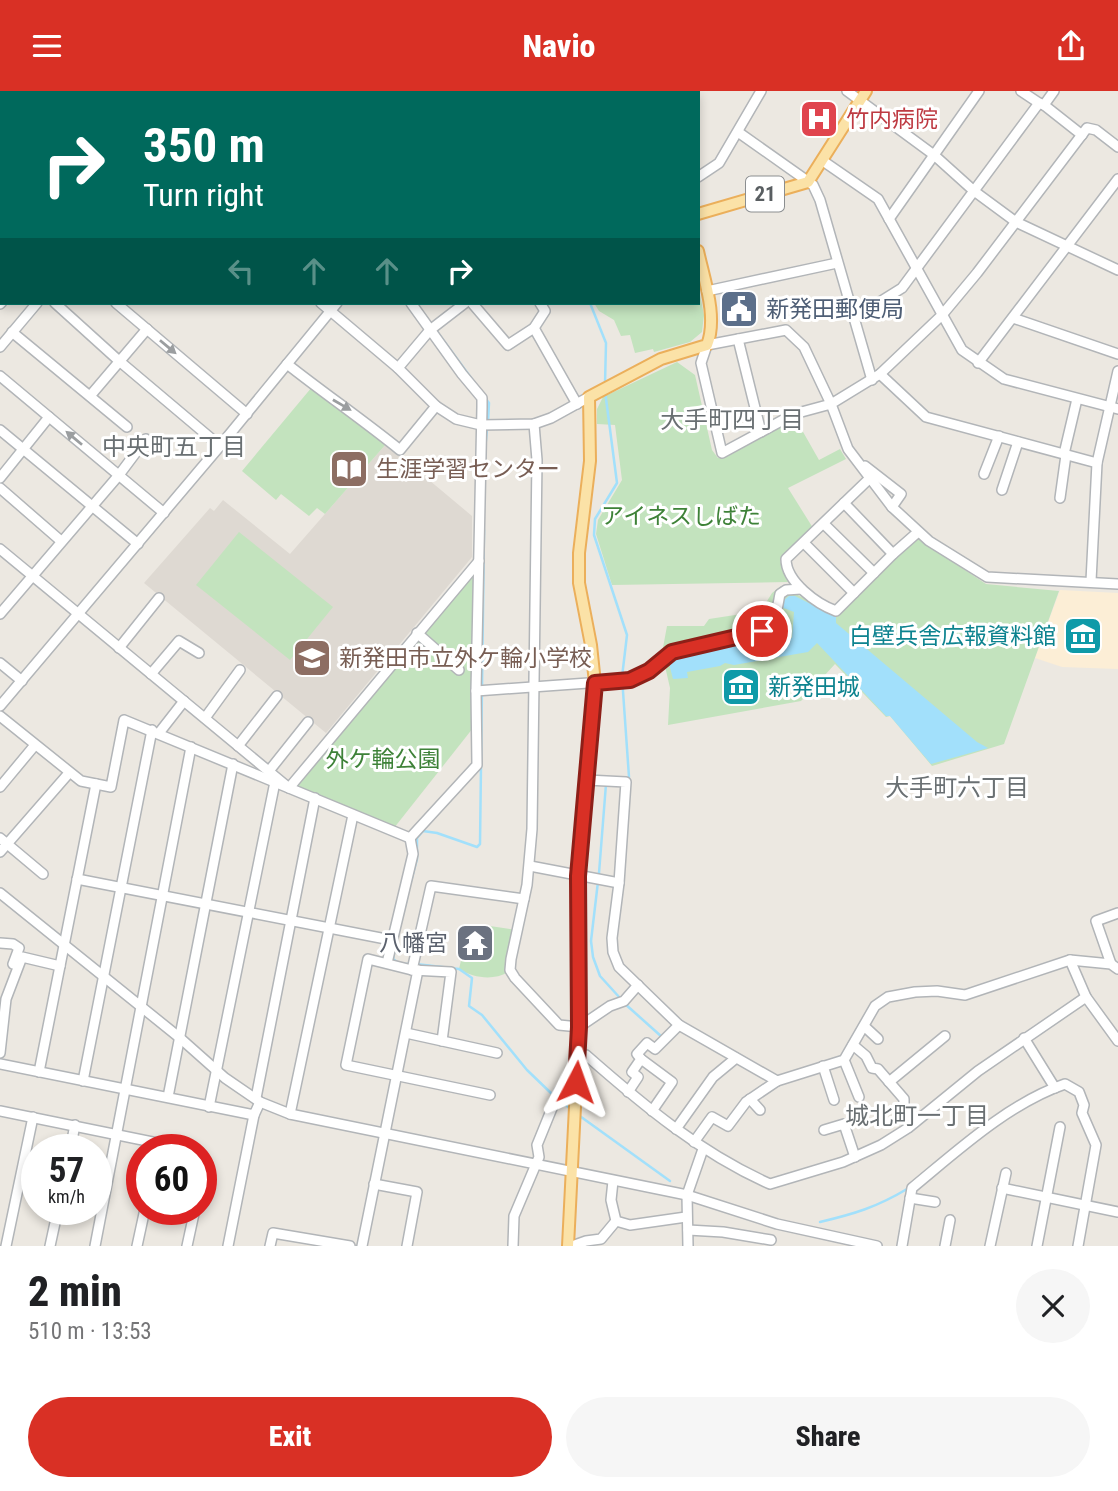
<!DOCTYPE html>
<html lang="en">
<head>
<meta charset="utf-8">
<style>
  body { margin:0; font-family:"Roboto Condensed","Noto Sans JP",sans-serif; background:#f6f6f6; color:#202124; height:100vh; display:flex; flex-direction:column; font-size:26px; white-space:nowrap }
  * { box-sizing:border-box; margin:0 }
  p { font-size:23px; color:#757577 }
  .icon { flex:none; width:38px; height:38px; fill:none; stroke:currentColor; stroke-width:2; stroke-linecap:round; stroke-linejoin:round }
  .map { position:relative; height:1155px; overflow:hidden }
  .sheet { display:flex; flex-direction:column; background:#fff; flex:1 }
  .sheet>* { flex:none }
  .top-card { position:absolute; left:0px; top:0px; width:700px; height:214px; box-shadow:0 4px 10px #0003; background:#00695c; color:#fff; overflow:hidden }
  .speed { position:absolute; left:21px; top:1043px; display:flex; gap:14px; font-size:35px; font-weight:700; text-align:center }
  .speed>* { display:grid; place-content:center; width:91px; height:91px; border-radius:50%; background:#fff; box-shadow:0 4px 10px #0003; line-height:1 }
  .speed small { font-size:18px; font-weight:400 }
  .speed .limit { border:10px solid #d22; background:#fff; color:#111 }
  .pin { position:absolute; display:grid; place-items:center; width:60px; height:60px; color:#fff; margin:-30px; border:4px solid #fff; border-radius:50%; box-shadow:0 2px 7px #0007 }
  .me { position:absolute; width:77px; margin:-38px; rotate:4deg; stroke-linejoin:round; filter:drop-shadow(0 0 5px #0008) }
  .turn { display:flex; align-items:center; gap:24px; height:147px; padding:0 28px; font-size:32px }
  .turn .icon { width:91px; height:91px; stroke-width:2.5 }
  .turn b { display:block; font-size:49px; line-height:60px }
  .lanes { display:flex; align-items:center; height:66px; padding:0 28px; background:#0003; justify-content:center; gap:35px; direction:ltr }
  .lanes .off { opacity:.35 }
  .round { display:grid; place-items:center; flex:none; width:74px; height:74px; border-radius:37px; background:#f6f6f6 }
  .headline { display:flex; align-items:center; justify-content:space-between; height:119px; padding:0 28px }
  h1 { font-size:42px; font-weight:800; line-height:52px }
  .cta { display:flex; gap:14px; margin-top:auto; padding:14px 28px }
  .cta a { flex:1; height:80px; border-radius:42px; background:#d93025; color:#fff; font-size:28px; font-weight:800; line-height:80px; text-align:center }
  .cta a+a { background:#f6f6f6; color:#202124 }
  header { display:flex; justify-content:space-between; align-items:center; height:91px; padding:0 28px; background:#d93025; color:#fff; font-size:32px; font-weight:800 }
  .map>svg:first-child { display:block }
</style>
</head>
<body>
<header><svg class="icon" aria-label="menu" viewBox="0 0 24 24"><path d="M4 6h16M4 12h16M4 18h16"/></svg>Navio<svg class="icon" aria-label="share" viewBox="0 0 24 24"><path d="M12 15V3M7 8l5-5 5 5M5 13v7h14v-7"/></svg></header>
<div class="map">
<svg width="1118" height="1155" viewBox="0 0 1118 1155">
  <rect width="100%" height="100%" fill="#ece8e1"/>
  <path fill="#fceed6" d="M1060,499L1118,502V578L1062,576L1035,567Z"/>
  <path fill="#ded9d2" d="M386,353L472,425V466L326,642L144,492L210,417L214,420L223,409L290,463Z"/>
  <g fill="#c3e3be">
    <path d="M698,194L704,224L702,241L690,251L654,261L653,258L635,262L630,244L621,245L614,229L599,220L594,212H698Z"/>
    <path d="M677,271L695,284L712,359L718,367L794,325L819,369L840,358L846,368L788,397L813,437L780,470L788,491L612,494L596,443L598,429L622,389L615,334L597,333V318L603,306Z"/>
    <path d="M312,296L386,353L325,423L317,417L309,425L281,403L276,409L242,380Z"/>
    <path d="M239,441L333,516L290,569L196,494Z"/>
    <path d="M917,447L986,493L1059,500L1004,653L932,675L890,625L886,626L835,573L801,610L668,634L670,597L662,562L667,535H704L709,528L761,520L772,502L781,495L837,525Z"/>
    <path d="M474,481L473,637L394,737L293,694Z"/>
    <path d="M490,835L517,839L508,881C493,890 474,887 459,878L467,844L481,845L482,841H488Z"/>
  </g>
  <path fill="#a2e0fb" d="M789,505H795L836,526V532L977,651L988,657L931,673L890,625H886L817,552L808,561L734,574L725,572L720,575L687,581L688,587L673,588L668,569L682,562L719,555L722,557L792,547L794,521L781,516L782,511Z"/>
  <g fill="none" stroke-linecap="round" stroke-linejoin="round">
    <g stroke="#a2e0fb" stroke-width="2.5">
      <path d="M240,0L241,2"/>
      <path d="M398,0L399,2"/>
      <path d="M590,212L606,252L605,293"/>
      <path d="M424,223L474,291"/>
      <path d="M605,300L617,392L595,428L594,444L627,544L622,586L629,686"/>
      <path d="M486,308L489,312L488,331"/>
      <path d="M485,359L487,338"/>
      <path d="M606,693L599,782L591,850L593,866L600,885L620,907"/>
      <path d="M411,790L417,768V747L423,740L437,742L477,756L480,753L484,439"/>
      <path d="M402,827L407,807"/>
      <path d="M396,851L393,868L400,873H409"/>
      <path d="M416,873L459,878L472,887L469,915L482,924L527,979L553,1004"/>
      <path d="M624,912L662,946"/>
      <path d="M558,1008L572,1019"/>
      <path d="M577,1023L670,1090"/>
      <path d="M820,1131C854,1123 877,1116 907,1098"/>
    </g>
    <defs>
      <g id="minor">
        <path d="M65,0L67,2"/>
        <path d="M234,0L235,2"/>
        <path d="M303,0L305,2"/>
        <path d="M371,0L373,2"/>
        <path d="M590,0L592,2"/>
        <path d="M847,0L934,64L974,100L1016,131L1118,179"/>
        <path d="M1021,0L1039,12L1044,14L1082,44"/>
        <path d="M211,2L213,0"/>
        <path d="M329,2L331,0"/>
        <path d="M480,2L481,0"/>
        <path d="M675,2L676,0"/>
        <path d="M1044,14L1054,0"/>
        <path d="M738,41L813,94L820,109L872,289"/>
        <path d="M1118,56L1096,39L1087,37L977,182L942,224L880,283L831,313L794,323L722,362L701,272L707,254L786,239L804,256L831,313L848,358L892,416L929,450L987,486L1118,493"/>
        <path d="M823,70L878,108L962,259L1004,288L1118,318"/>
        <path d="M698,86L719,72L761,0"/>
        <path d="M0,115L2,116"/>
        <path d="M889,128L979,0"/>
        <path d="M0,143L2,141"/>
        <path d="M707,200L837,172"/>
        <path d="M55,212L118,269L220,355"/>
        <path d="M116,212L247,323"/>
        <path d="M321,212L398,277L436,315L456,328L481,334L534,333L551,327L589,306"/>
        <path d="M472,212L508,254L534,237L545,220L540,212"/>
        <path d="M0,213L2,211"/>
        <path d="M854,227L902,197L1039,12"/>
        <path d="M1013,227L1118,263"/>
        <path d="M534,237L577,313"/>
        <path d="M12,241L127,336"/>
        <path d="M738,248L761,341"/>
        <path d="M0,256L37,212"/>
        <path d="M978,272L1118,88"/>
        <path d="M287,273C325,303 363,329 400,359L436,315"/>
        <path d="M398,277L430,239L465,212"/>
        <path d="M880,283L926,326L1097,372"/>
        <path d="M0,285L164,422"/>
        <path d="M90,305L147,238"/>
        <path d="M534,333L537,369L532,738L527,794L511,868L510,879L515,887L559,934L579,936L610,915L624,910L638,894"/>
        <path d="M0,339L138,453"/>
        <path d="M1064,363L1077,308"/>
        <path d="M865,375L901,403L892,416"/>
        <path d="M984,383L999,345"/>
        <path d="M0,387L49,326"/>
        <path d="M870,387L786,468C786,491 817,513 836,520L893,463L918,441"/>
        <path d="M0,397L61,450"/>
        <path d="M1002,399L1018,351"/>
        <path d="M1060,407L1066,364"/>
        <path d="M844,412L893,463"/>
        <path d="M824,433L874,482"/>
        <path d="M804,452L854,502"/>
        <path d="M0,458L289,697L410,747"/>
        <path d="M1091,490L1097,372L1118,280"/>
        <path d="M0,523L119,384L146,348"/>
        <path d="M417,542L459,579"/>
        <path d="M119,557L159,507"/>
        <path d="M0,572L22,590"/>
        <path d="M151,583L179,550L199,562"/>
        <path d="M476,600L630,589C646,582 656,570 671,562C693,550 755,553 770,534C777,526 778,512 780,503L786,499L801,498"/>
        <path d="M0,615L220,355L337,212"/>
        <path d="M0,625L81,690L111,696L124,629L289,697L479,470"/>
        <path d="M205,627L240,579"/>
        <path d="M159,642L184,610"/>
        <path d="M238,655L277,605"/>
        <path d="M269,680L308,631"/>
        <path d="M587,689L626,691L619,792L612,847L613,861L619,876L679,934L777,990L844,969L875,915L888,906L915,901L937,900L965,904L1070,869L1111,873L1118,878"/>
        <path d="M0,696L35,654"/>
        <path d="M0,747L43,783"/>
        <path d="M410,747L477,674L476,600L482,316V307L462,283L411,212"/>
        <path d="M0,761L69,682"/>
        <path d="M530,775L619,792"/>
        <path d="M77,788L391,849"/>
        <path d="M0,802L180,947L225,987L260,1011L290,1023L687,1104L777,1133L877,1155"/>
        <path d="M0,852L13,853L19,857L13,873"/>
        <path d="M1070,869L1086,906L1118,950"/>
        <path d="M387,872L413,763L410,747"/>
        <path d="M1111,873L1096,830L1118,822"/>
        <path d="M412,879L431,795L524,808"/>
        <path d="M864,935L878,948"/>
        <path d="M406,942L497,962"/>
        <path d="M1024,947L1055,997"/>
        <path d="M442,950L451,881L412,879L368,868L346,974L490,1004"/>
        <path d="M853,954L866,965L872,977L878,978L904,1008V1016L915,1031"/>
        <path d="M0,962L6,908L22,866L60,875"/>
        <path d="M578,964H586C643,1014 700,1062 770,1093L843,1071L881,1054L908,1037L978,980L1086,906"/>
        <path d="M641,968L672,991L652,1020"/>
        <path d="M844,969L859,1006"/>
        <path d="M0,973L254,1024L260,1011"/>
        <path d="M823,975L834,1009"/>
        <path d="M39,981L96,693"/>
        <path d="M83,990L152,639"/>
        <path d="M889,991L945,945"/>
        <path d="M628,1001L638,986L632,981L641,968L637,963L647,952L655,958L679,934"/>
        <path d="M168,1006L233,673"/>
        <path d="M256,1007L315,707"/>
        <path d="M750,1008L760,1019"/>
        <path d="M209,1016L275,691"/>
        <path d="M0,1020L172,1055"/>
        <path d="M290,1023L353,724"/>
        <path d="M676,1038L713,986L736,967"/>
        <path d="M824,1039L844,1033L855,1066"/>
        <path d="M694,1051L712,1026L728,1035L746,1011L777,990"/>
        <path d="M70,1059L75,1034"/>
        <path d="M613,1090L611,1109L616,1130L630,1134L686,1126"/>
        <path d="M374,1093L417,1101L407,1155"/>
        <path d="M1002,1097L1118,1121"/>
        <path d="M910,1107L935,1111"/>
        <path d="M688,1139L723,1141L771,1149"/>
        <path d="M6,1155L33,1026"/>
        <path d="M50,1155L58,1118"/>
        <path d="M95,1155L191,656"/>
        <path d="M137,1155L145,1118"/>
        <path d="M187,1155L195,1118"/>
        <path d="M228,1155L254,1024"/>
        <path d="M270,1155L273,1142L350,1155"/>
        <path d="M362,1155L418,879"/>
        <path d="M513,1155L514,1125L539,1066L537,1054L559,1000L565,992L576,991"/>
        <path d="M572,1155L586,1150L601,1148L616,1130"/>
        <path d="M688,1155L687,1104L703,1058"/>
        <path d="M902,1155L912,1097C957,1060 1009,1012 1065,993L1079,1001L1084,1014L1082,1022L1096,1054L1078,1155"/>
        <path d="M945,1155L950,1129"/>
        <path d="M990,1155L1006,1082"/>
        <path d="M1037,1155L1060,1036"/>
      </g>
      <g id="major">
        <path d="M698,123L808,91L866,0"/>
        <path d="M568,1155L579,936L578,785L595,592L591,554L579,492V462L590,370L589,306L661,268L707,254C718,226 704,188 698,160"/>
      </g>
    </defs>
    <use href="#minor" stroke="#b2b5b8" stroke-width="12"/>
    <use href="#major" stroke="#ebaf5b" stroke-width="14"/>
    <use href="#minor" stroke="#fff" stroke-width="9"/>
    <use href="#major" stroke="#fbe2a7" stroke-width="10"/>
  </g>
  <defs><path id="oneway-solid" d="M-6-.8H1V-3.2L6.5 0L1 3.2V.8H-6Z" transform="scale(1.75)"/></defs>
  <g fill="#9b9ea0">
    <use href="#oneway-solid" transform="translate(168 256) rotate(40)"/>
    <use href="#oneway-solid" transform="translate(342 314) rotate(30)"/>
    <use href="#oneway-solid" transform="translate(74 347) rotate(-140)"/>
  </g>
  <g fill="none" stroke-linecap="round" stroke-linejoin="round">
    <defs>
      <path id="route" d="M576,991L579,936L578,785L595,592L630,589L649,580L672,561L762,540"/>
    </defs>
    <use href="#route" stroke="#8d1f18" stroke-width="18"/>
    <use href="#route" stroke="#d93025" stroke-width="12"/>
  </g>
  <defs>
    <symbol id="hospital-square" viewBox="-11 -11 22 22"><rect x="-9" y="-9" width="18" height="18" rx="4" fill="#e0444e" stroke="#fff"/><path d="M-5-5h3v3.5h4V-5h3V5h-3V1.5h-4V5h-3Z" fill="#fff"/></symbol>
    <symbol id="civic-square" viewBox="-11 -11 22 22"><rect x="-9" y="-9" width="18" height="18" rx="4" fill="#5c6f8a" stroke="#fff"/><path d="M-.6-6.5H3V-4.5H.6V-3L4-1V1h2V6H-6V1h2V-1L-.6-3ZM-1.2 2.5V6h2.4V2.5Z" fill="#fff"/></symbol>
    <symbol id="library-square" viewBox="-11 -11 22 22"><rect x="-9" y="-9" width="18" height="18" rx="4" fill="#8d6e63" stroke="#fff"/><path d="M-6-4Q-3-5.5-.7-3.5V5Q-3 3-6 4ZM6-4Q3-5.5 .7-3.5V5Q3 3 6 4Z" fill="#fff"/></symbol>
    <symbol id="museum-square" viewBox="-11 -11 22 22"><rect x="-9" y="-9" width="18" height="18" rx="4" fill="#0f9aa8" stroke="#fff"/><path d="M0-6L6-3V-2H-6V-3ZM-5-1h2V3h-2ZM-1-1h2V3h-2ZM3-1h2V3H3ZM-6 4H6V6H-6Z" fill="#fff"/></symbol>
    <symbol id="school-square" viewBox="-11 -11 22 22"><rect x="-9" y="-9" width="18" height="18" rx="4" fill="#8d6e63" stroke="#fff"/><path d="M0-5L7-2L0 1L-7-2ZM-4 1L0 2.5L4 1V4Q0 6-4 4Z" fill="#fff"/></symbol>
    <symbol id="temple-square" viewBox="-11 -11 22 22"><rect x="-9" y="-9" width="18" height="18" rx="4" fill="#6b7280" stroke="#fff"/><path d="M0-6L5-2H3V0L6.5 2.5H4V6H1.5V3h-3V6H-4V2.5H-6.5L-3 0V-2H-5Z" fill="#fff"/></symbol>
  </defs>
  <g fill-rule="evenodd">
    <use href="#hospital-square" x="797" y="6" width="44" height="44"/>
    <use href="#civic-square" x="717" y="196" width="44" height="44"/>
    <use href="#library-square" x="327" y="356" width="44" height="44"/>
    <use href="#museum-square" x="1061" y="523" width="44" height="44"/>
    <use href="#school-square" x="290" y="545" width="44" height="44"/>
    <use href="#museum-square" x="719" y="574" width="44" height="44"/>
    <use href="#temple-square" x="453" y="830" width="44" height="44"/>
  </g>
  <g text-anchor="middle" stroke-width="6" stroke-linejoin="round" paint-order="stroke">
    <rect fill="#fff" stroke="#8b8e90" stroke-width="2" x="746" y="85.5" width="38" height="35" rx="5"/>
    <g font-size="21" font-weight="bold" fill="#595e61">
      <text x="765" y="110">21</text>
    </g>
    <g font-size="23" fill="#be3a42" stroke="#fff" text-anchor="start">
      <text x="846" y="36">竹内病院</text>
    </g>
    <g font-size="23" fill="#4e5e75" stroke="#fff" text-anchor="start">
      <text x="766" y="226">新発田郵便局</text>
    </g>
    <g font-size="23" fill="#785e54" stroke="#fff" text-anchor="start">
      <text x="376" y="386">生涯学習センター</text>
      <text x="339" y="575">新発田市立外ケ輪小学校</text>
    </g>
    <g font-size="23" fill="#3e8238" stroke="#fff">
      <text x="681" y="433">アイネスしばた</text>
      <text x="383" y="676">外ケ輪公園</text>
    </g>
    <g font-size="23" fill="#0d838f" stroke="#fff" text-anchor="end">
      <text x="1056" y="553">白壁兵舎広報資料館</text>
      <text x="768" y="604" text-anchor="start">新発田城</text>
    </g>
    <g font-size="23" fill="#5b616d" stroke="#fff" text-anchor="end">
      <text x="448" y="860">八幡宮</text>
    </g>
    <g font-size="24" fill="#6a7073" stroke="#fff">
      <text x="732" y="337">大手町四丁目</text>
      <text x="174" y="364">中央町五丁目</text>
      <text x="957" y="705">大手町六丁目</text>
      <text x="917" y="1033">城北町一丁目</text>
    </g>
  </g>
</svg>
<div class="speed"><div>57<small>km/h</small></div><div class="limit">60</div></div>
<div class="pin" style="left:762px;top:540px;background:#d93025"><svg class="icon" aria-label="arrive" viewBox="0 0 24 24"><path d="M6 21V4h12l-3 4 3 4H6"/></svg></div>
<svg class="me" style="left:576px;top:991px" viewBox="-20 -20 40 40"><path d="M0-17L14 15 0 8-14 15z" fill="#d93025" stroke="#fff" stroke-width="4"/></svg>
<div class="top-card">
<div class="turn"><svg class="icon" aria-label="right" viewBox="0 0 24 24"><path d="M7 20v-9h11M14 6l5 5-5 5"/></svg><div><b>350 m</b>Turn right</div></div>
<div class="lanes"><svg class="icon off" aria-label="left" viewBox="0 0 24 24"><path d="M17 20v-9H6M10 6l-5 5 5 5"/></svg><svg class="icon off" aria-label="ahead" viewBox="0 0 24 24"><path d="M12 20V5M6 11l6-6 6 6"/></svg><svg class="icon off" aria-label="ahead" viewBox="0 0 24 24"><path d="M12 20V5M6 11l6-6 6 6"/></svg><svg class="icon" aria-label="right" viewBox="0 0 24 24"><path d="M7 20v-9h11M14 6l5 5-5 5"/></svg></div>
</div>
</div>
<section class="sheet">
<div class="headline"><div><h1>2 min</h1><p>510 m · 13:53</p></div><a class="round"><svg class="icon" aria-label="close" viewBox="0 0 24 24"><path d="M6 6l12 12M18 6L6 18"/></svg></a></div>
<div class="cta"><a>Exit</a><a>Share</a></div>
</section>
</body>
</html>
